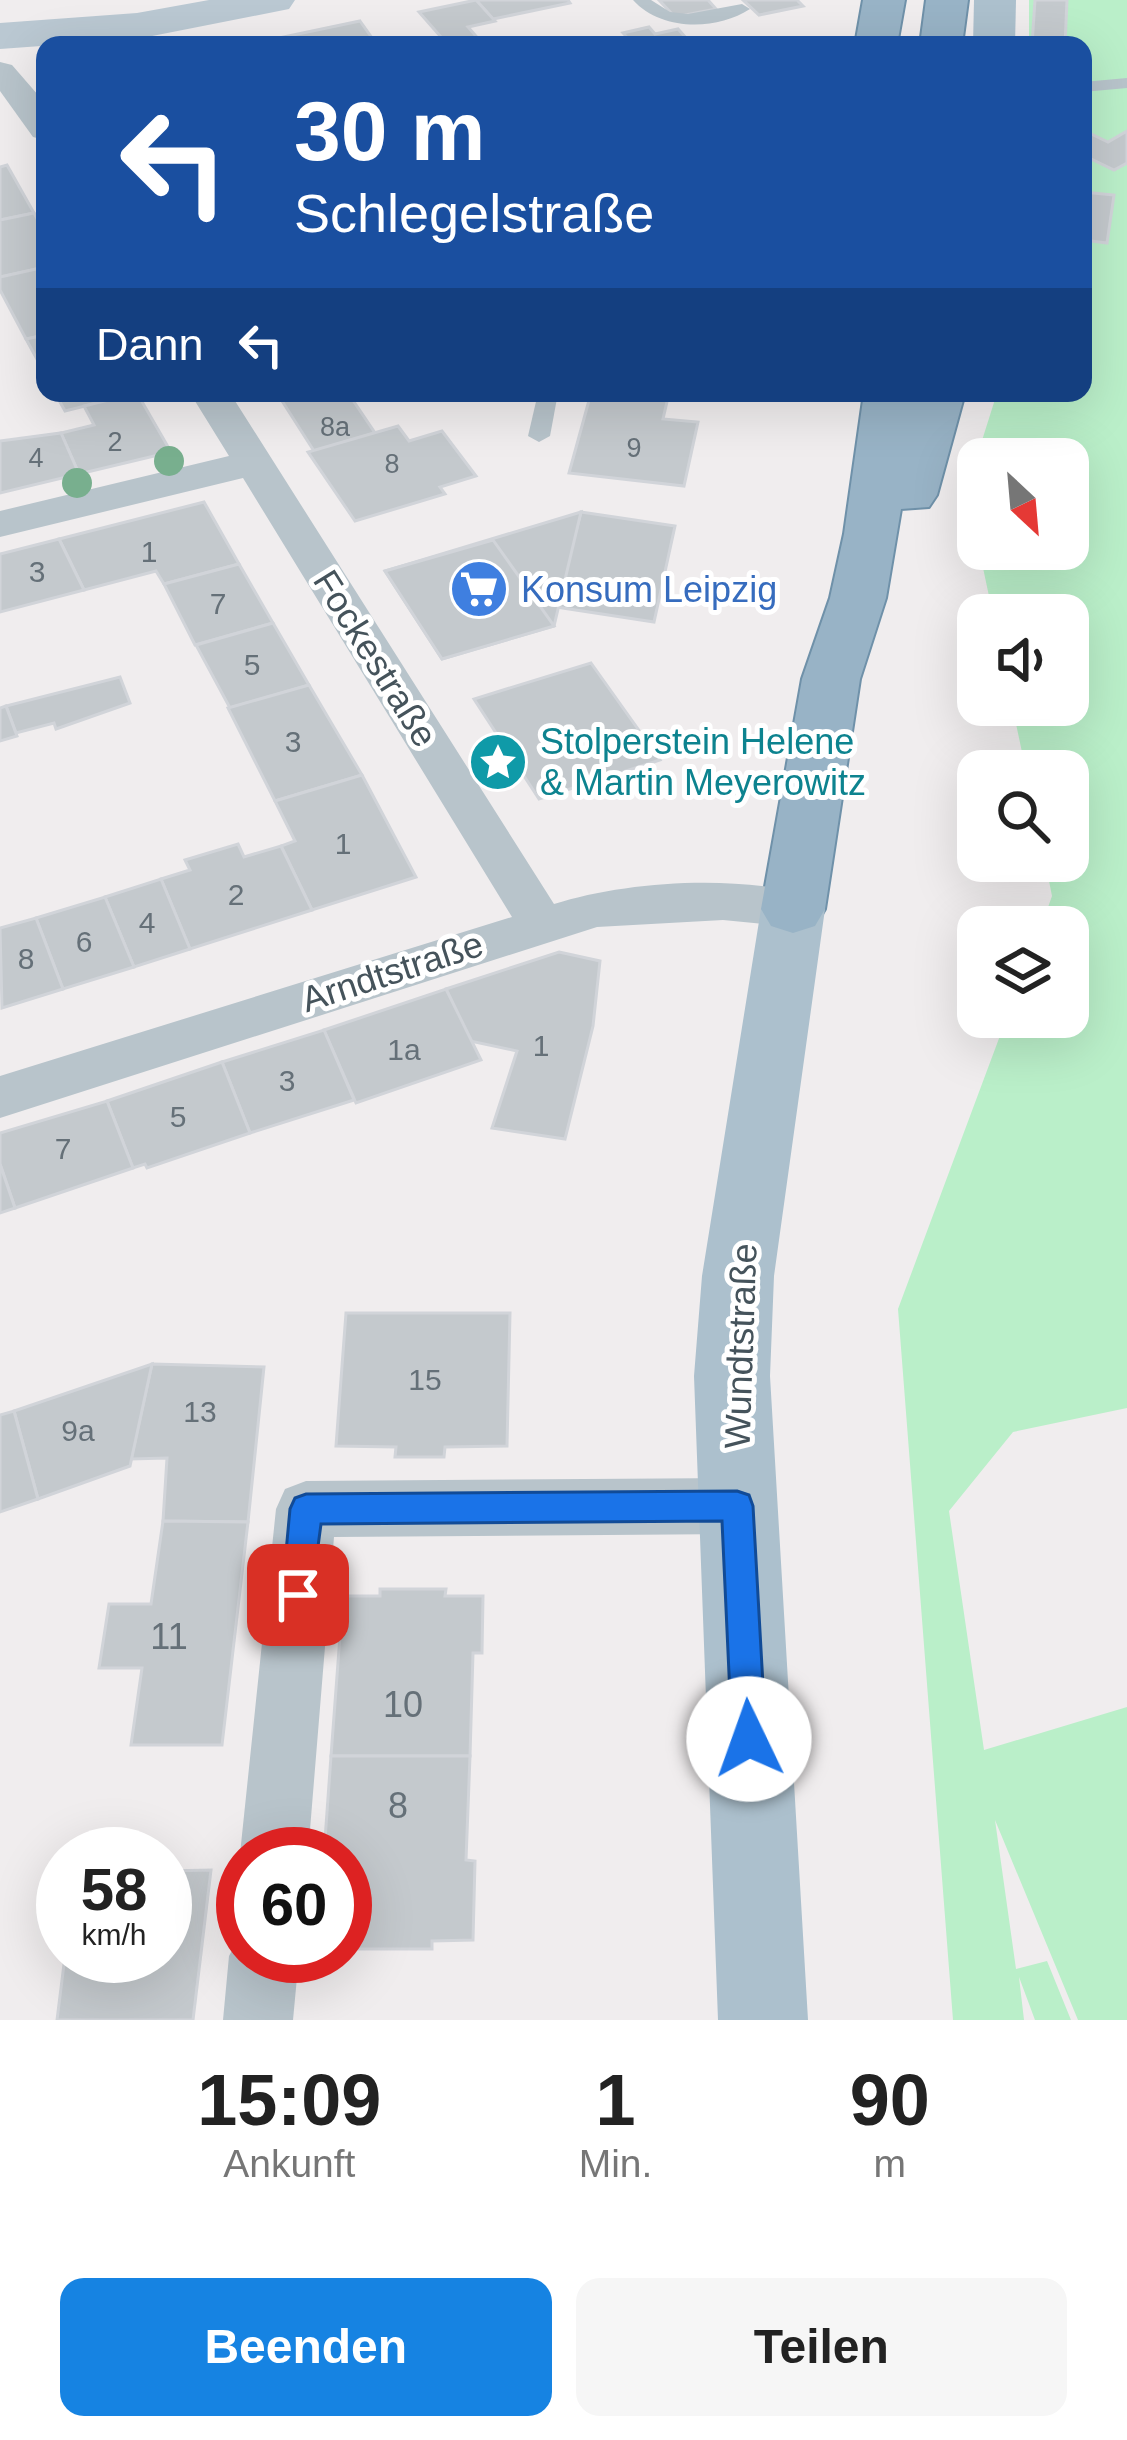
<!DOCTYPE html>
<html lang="de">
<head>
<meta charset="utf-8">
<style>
  body { margin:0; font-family:Helvetica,sans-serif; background:#f6f6f6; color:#222; height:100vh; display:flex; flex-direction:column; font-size:45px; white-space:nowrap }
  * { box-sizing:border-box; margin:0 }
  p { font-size:39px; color:#767676 }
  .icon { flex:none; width:66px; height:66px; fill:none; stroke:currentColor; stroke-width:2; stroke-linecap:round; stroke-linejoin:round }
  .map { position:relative; height:2020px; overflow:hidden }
  .panel { display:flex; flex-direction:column; background:#fff; flex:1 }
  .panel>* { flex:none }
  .banner { position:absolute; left:36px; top:36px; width:1056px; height:366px; border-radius:24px; box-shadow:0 12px 48px #0002; background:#1a4fa0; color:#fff; overflow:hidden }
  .needle { width:78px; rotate:154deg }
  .buttons { position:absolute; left:957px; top:438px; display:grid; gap:24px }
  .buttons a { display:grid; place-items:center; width:132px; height:132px; border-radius:24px; background:#fff; box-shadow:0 12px 48px #0002; font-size:60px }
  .speed { position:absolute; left:36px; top:1827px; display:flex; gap:24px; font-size:60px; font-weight:700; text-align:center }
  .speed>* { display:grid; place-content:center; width:156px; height:156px; border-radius:50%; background:#fff; box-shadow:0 12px 48px #0002; line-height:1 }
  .speed small { font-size:30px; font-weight:400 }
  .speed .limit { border:18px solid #d22; background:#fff; color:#111 }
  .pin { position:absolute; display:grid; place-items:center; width:102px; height:102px; color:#fff; margin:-51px; border-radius:24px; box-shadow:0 6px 18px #0006 }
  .me { position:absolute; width:132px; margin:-66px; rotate:357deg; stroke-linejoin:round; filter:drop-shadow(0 0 9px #0008) }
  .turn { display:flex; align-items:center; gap:42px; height:252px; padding:0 60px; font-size:54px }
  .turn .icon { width:156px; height:156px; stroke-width:2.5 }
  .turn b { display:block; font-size:84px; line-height:102px }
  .then { display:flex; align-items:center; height:114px; padding:0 60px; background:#0003; gap:24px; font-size:45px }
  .eta { display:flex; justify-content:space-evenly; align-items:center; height:204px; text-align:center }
  .eta b { font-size:72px; font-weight:800; line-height:84px }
  .action { display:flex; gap:24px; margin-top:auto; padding:24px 60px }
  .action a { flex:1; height:138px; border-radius:24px; background:#1683e2; color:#fff; font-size:48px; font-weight:800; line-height:138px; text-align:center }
  .action a+a { background:#f6f6f6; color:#222 }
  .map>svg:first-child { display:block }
</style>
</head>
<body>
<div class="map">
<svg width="1127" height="2020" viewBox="0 0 1127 2020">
  <rect width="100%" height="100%" fill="#f0edee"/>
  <path fill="#baefc9" d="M1029,0H1127V1408L1013,1432L949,1511L984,1750L1127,1707V2020H1078L995,1820L1016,1969L1047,1961L1071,2020H1035L1019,1977L1024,2020H953L898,1309L1007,1017H1068V927H1041L1052,896L1045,861H1068V771H1026L1012,705H1068V615H993L979,549H1068V459H978V546L966,491L997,393H1083V45H1029Z"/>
  <g fill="#c4c9cd" stroke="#d1d4d9" stroke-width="3">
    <path d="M476,0H568L570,3L493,19Z"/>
    <path d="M476,0L495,21L468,27L482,43L472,45H448L419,12Z"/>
    <path d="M659,0H708L716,9L675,17Z"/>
    <path d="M743,0H797L803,6L759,15Z"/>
    <path d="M1035,0H1067L1065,45H1032Z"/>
    <path d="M360,21L377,45H278L274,39Z"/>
    <path d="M649,27L655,34L678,29L687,39L634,45L623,33Z"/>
    <path d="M1083,130L1108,142L1127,131V163L1114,170L1083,155Z"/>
    <path d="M7,165L34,213L0,220V167Z"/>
    <path d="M1083,192L1114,195L1107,243L1083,240Z"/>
    <path d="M34,213L45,233V267L0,277V220Z"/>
    <path d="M45,267V335L26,339L0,290V277Z"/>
    <path d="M45,335V374L26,339Z"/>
    <path d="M55,393H137L65,411Z"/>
    <path d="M137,393L171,452L79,474L61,433L94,425L84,406Z"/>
    <path d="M277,393H348L375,433L314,451Z"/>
    <path d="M591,393H669L663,419L698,422L684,486L569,473Z"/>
    <path d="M398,426L409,441L442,431L476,476L440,487L445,494L355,521L308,452Z"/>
    <path d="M61,433L79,474L0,493V441Z"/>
    <path d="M204,502L239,564L164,584L156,571L84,590L59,539Z"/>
    <path d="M581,512L675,526L654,622L556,607Z"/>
    <path d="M581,512L554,626L442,659L385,571Z"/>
    <path d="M59,539L84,590L0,612V554Z"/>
    <path d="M493,540L554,626L442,659L385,571Z"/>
    <path d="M239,564L273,623L195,645L164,584Z"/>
    <path d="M273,623L309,685L230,708L196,645Z"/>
    <path d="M591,663L660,760L539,799L474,699Z"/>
    <path d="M120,677L130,703L56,729L54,723L16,733L6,706Z"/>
    <path d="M309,685L362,775L275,801L228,708Z"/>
    <path d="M6,706L17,736L0,741V708Z"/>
    <path d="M362,775L416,877L312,910L281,846L295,841L275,801Z"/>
    <path d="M238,844L244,857L281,846L312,910L190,949L161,879L190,870L185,860Z"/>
    <path d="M161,879L190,949L134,967L105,897Z"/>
    <path d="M105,897L134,967L63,989L36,918Z"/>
    <path d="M36,918L63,989L2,1008L0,928Z"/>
    <path d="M559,952L600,961L593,1026L565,1139L492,1128L517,1051L470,1041L446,989Z"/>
    <path d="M446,989L481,1060L356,1103L324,1030Z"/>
    <path d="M324,1030L354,1100L250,1133L222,1062Z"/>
    <path d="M222,1062L250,1133L147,1168L145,1164L133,1168L107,1101Z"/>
    <path d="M107,1101L133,1168L15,1208L0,1164V1133Z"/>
    <path d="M0,1164L15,1208L0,1213Z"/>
    <path d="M346,1313H510L507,1446L445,1447L444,1457H395L396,1447L336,1446Z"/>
    <path d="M152,1364L264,1367L248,1522L163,1521L167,1458L131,1459Z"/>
    <path d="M152,1364L130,1466L38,1499L14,1411Z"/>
    <path d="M14,1411L38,1499L0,1512V1415Z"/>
    <path d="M163,1521L248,1522L222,1745H131L142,1668H99L109,1604H151Z"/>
    <path d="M380,1589H446L445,1596H483L482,1653H473L470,1756H331L343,1596H380Z"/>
    <path d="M331,1756H470L466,1860L475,1861L473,1940L432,1941V1949H350V1940H345V1854H324Z"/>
    <path d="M211,1870L193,2020H57L65,1956H165V1871Z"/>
  </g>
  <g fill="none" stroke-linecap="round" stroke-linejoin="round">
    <defs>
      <g id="trunk">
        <path d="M863,0H905L897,45H855Z"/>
        <path d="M926,0H968L962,45H920Z"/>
        <path d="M864,393H965L937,495L929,507L901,509L886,598L860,679L825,909L815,926L793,933L771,926L761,909L802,679L830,598L844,534Z"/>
      </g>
    </defs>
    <use href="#trunk" stroke="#6f91a9" stroke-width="4"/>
    <g fill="#b8c4cb" fill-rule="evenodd">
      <path d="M633,0H651L670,12L688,14L742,4L750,9C716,31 661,31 633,0Z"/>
      <path d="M1127,78V88L1083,92V82Z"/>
      <path d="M538,393H558L550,436L539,442L528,436Z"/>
    </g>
    <g fill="#b8c4cb" fill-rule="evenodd">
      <path d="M0,62L12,65L45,103V140L33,137L0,91Z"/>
      <path d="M190,393H230L554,904C626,881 738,874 810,896L818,909L810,922L793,927L723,920L597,927L0,1118V1076L512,917L243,478L0,537V511L229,456Z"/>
      <path d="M737,1478L758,1486L767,1506L758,1526L737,1534L334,1537L308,1854H243V1860L240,1854L276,1509L285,1489L306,1481Z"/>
      <path d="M243,1930V1956H299L293,2020H223L229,1956Z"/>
    </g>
    <path fill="#bac8d2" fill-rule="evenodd" d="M209,0H295L289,9L274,12L137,39L0,49V23L137,13Z"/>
    <g fill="#acc0cd" fill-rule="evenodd">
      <path d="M974,0H1016L1015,45H973Z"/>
      <path d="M793,885L815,892L825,909L774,1276L770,1376L808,2020H718L694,1376L702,1276L761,909L771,892Z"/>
    </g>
    <use href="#trunk" fill="#98b3c6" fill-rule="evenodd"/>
  </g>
  <g fill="#78af8e">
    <circle cx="169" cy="461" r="15"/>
    <circle cx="77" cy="483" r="15"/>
  </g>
  <path fill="#1a73e8" stroke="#114b97" stroke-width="3" d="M737,1491L749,1495L753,1506L766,1739L761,1752L749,1757L737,1752L732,1739L722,1521L321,1524L310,1606L298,1611L286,1606L282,1595L290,1509L295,1498L306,1494Z"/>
  <defs>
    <symbol id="supermarket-disc" viewBox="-11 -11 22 22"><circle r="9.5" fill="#3f7fe0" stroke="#fff"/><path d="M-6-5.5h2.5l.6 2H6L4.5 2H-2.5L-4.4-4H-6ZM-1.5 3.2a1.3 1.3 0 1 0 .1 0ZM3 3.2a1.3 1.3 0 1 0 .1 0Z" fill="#fff"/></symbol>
    <symbol id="sight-disc" viewBox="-11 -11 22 22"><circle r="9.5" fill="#0f9aa8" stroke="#fff"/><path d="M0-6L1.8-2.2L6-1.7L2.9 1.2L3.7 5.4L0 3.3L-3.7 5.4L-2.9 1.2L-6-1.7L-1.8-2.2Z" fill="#fff"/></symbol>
  </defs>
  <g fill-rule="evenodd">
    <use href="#supermarket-disc" x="446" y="556" width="66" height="66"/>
    <use href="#sight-disc" x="465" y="729" width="66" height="66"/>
  </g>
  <g text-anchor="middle" stroke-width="10" stroke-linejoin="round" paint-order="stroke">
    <g font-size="27" fill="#657078">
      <text x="335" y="436">8a</text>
      <text x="115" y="451">2</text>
      <text x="634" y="457">9</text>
      <text x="36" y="467">4</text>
      <text x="392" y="473">8</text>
    </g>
    <g font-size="30" fill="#657078">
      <text x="149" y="562">1</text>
      <text x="37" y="582">3</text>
      <text x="218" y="614">7</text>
      <text x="252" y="675">5</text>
      <text x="293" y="752">3</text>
      <text x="343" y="854">1</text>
      <text x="236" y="905">2</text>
      <text x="147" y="933">4</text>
      <text x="84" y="952">6</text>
      <text x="26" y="969">8</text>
      <text x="541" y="1056">1</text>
      <text x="404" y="1060">1a</text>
      <text x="287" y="1091">3</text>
      <text x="178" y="1127">5</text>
      <text x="63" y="1159">7</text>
      <text x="425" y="1390">15</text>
      <text x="200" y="1422">13</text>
      <text x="78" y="1441">9a</text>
    </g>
    <g font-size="36" fill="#366cbe" stroke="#fff" text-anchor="start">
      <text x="521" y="602">Konsum Leipzig</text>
    </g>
    <g font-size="36" fill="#45535b" stroke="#fff">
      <text transform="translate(376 658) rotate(58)" y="13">Fockestraße</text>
      <text transform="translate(392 971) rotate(-18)" y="13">Arndtstraße</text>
      <text transform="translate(740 1346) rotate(-88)" y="13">Wundtstraße</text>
    </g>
    <g font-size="36" fill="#0d838f" stroke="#fff" text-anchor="start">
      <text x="540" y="754">Stolperstein Helene<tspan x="540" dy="41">&amp; Martin Meyerowitz</tspan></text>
    </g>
    <g font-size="36" fill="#657078">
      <text x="169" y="1649">11</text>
      <text x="403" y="1717">10</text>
      <text x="398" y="1818">8</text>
    </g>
  </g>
</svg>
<div class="buttons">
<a><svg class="needle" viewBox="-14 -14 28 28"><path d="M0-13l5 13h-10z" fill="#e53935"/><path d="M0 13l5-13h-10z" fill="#767676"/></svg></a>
<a><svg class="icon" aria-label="sound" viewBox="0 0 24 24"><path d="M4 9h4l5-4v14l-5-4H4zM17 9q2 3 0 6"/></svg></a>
<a><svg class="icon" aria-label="search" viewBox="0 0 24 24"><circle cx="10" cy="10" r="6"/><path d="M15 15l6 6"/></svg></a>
<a><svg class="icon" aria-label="layers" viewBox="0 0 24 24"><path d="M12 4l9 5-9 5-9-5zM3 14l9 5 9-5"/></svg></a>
</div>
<div class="speed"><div>58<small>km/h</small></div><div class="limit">60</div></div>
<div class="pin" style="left:298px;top:1595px;background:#d93025"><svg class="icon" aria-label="arrive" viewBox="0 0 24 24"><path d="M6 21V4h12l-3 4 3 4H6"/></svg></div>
<svg class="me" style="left:749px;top:1739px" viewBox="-20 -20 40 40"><circle r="19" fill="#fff"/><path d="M0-13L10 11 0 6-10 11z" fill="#1a73e8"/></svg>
<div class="banner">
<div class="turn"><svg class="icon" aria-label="left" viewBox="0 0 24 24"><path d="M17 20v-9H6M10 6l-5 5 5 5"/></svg><div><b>30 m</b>Schlegelstraße</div></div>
<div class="then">Dann<svg class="icon" aria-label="left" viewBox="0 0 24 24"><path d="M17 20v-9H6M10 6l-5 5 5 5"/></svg></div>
</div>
</div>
<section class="panel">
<div class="eta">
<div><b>15:09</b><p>Ankunft</p></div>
<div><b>1</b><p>Min.</p></div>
<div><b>90</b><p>m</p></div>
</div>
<div class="action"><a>Beenden</a><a>Teilen</a></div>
</section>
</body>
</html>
